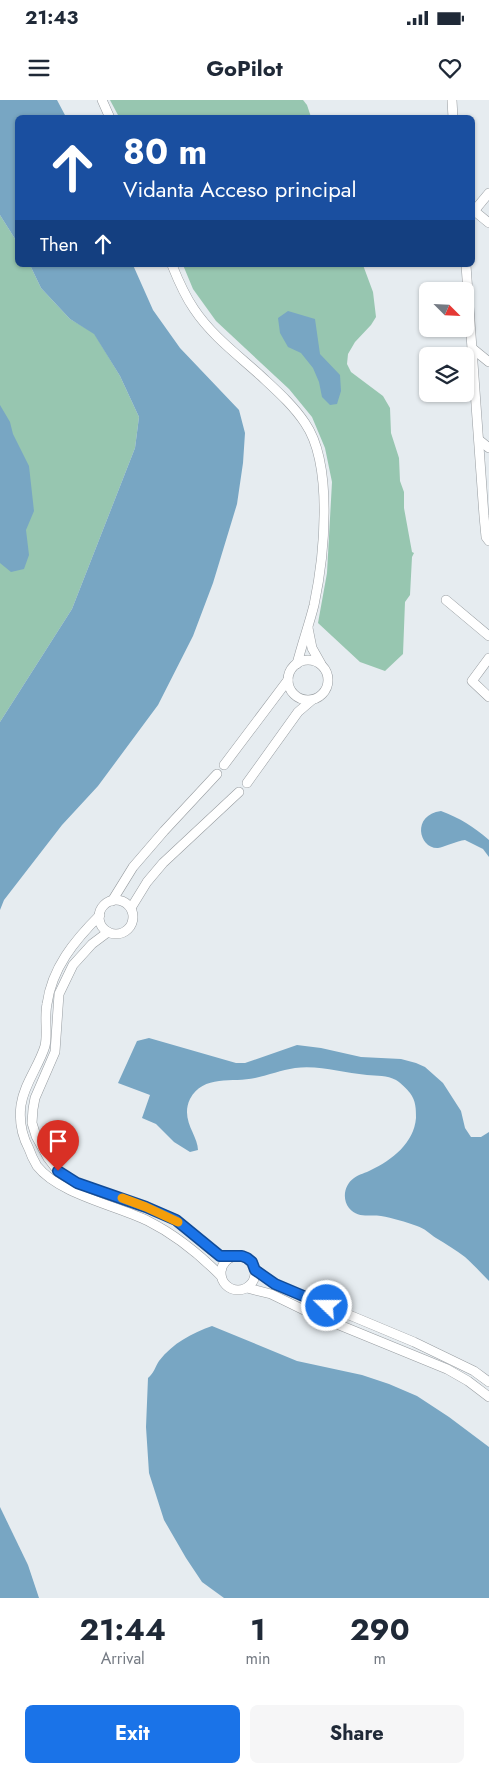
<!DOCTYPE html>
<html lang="en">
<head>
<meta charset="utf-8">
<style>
  body { margin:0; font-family:Jost,sans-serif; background:#f6f6f7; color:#1f2937; height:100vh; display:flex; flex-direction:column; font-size:19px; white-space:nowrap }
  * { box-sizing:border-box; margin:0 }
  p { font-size:16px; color:#747a83 }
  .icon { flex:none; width:28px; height:28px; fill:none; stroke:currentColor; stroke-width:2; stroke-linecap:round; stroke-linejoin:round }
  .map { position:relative; height:1498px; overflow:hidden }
  .details { display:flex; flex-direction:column; background:#fff; flex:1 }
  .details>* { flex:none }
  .banner { position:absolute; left:15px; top:15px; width:460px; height:152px; border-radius:8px; box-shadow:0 1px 4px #0004; background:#1a4fa0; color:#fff; overflow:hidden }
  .needle { width:32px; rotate:114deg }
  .controls { position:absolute; left:419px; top:182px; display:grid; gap:10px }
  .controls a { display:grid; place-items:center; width:55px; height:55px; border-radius:8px; background:#fff; box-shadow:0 1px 4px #0004; font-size:25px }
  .pin { position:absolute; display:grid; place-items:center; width:42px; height:42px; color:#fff; margin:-51px -21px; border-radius:50% 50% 50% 0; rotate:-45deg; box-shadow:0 0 5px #0007 }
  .pin .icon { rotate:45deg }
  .me { position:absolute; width:55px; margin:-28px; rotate:292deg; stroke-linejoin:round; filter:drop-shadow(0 0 4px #0008) }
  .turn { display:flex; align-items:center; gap:18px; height:105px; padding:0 25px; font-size:22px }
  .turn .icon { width:65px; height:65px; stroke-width:2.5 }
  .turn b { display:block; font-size:35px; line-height:42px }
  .then { display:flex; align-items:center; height:48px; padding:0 25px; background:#0003; gap:10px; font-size:19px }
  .eta { display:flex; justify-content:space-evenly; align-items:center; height:85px; text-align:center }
  .eta b { font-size:30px; font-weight:700; line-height:35px }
  .button { display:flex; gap:10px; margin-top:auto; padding:10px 25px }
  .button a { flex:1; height:58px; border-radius:8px; background:#1a73e8; color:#fff; font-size:20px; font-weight:700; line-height:58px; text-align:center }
  .button a+a { background:#f6f6f7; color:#1f2937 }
  .status { display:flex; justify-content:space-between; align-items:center; height:35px; padding:0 25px; background:#fff; direction:ltr }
  .status svg { height:14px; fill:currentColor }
  header { display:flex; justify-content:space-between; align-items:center; height:65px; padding:0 25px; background:#fff; font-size:22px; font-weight:700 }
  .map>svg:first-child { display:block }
</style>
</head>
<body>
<div class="status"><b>21:43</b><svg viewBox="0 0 49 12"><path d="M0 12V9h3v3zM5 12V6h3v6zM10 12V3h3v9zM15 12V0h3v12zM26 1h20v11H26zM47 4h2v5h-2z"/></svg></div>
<header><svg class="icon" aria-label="menu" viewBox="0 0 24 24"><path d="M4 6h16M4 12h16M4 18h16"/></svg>GoPilot<svg class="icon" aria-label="heart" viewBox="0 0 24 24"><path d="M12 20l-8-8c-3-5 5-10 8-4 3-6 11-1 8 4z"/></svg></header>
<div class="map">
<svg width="489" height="1498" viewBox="0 0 489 1498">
  <rect width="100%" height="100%" fill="#e6ecf0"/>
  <g fill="#97c6b0">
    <path d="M110,0H303L307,5L311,17H119Z"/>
    <path d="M0,115L17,142L18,165H30L41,188L70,219L94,233L120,276L139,317L135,348L72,509L0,622Z"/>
    <path d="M183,165H363L373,192L376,217L371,225L355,242L348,254L347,264L351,272L383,296L390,308L391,333L399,358L400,381L404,392V408L412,452L414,453L412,457L410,495L405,502L403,554L385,571L360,562L318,523L327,473L332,382L325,348L312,317L289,289L216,221L193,189Z"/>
  </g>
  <g fill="#78a6c3">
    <path d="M0,0H57L66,17L18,18L17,142L0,115Z"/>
    <path d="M30,165H133L153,210L180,248L239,310L245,333L243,363L237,404L213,483L193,536L158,605L98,686L62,725L4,800L0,810V622L72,509L135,348L139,317L120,276L94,234L70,219L41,188Z"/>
    <path d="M288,211L315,219L320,254L340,275L341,291L337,304L330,305L322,297L319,282L313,268L301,253L288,247L280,233L278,218Z"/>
    <path d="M0,305L10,322L13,334L29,366L34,411L26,430L29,455L24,469L11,472L0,463Z"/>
    <path d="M441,711C460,718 474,727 489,740V757L483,749L465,740C457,741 444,747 438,748C419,749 411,715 441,711Z"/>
    <path d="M149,938L236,963H245L297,945L321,948L361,957L401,959L416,963L425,967L443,983L461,1011L465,1028L471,1037H481L489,1032V1181C481,1173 473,1164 465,1157C456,1150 446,1144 436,1138C430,1134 424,1128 417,1126C406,1122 392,1118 381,1116C369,1114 358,1119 349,1108C342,1099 344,1085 354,1078C359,1074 366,1073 371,1070C392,1060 414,1043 416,1018C416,1009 416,1001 410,993C407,989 401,983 396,980C387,975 377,976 367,975C342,973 321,965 295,968C281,970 269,975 255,978C233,983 203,974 190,999C180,1020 198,1035 198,1050L190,1052L174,1042L156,1024L142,1018L150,995L118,983L137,941Z"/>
    <path d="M212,1226L297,1261L362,1275L389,1284L417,1296L449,1317L489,1347V1498H224L202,1482L186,1458L164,1420L149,1373L146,1327L148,1278C154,1273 155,1267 159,1261C173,1243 192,1233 212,1226Z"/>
    <path d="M0,1407L28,1465L39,1498H0Z"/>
  </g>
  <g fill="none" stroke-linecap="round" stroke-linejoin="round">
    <defs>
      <g id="minor">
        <path d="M102,0L110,18"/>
        <path d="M452,0L453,18"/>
        <path d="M472,109L489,123"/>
        <path d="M474,111L489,93"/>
        <path d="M172,165C178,180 185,196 194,209C212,236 238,255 261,276C277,291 293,305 305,323C334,365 324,458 314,505C309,525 302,544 297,564"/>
        <path d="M466,165L484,416L486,437L489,441"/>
        <path d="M473,249L489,262"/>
        <path d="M479,340L489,348"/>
        <path d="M446,500L489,536"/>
        <path d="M308,528L312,548L321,564"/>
        <path d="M489,558L472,581L489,597"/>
        <circle cx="308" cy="580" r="20"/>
        <path d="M224,665L288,580"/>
        <path d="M247,683L298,612L312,600"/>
        <circle cx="116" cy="817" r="17"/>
        <path d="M112,801L133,767L164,731L217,674"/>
        <path d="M131,808L147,782L163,763L239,692"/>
        <path d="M100,815C74,841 52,868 47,904C44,918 48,933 45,946C39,966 24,984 21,1005C19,1020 22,1036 29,1049C31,1055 34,1061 37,1066C59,1094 115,1105 148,1121C176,1135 198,1153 220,1175"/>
        <path d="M108,832L92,844L73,865L59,894L55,952L35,998L33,1009L32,1023L36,1036L48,1058L58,1071L77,1083L146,1107L176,1120L211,1150L220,1155L231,1157"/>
        <circle cx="238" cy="1173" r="17"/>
        <path d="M255,1169L275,1184L414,1242L474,1271L489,1282"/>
        <path d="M247,1188L271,1194L310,1213L447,1269L468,1281L489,1297"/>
      </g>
    </defs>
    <use href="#minor" stroke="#979ca0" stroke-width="10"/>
    <use href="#minor" stroke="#fff" stroke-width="9"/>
  </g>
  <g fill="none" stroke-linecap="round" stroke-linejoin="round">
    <defs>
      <path id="route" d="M58,1071L77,1083L146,1107L176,1120L220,1156H242L247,1158L252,1162L255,1170L275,1184L327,1206"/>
    </defs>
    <use href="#route" stroke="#114b97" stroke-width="12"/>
    <use href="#route" stroke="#1a73e8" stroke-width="9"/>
    <path stroke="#f59e0b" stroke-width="9" d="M122,1098L146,1107L178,1122"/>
  </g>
</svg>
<div class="controls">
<a><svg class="needle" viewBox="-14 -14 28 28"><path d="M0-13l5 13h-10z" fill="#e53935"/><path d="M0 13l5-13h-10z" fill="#747a83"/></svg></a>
<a><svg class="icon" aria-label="layers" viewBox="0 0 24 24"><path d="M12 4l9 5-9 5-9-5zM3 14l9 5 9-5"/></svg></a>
</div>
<div class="pin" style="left:58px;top:1071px;background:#d93025"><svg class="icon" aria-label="arrive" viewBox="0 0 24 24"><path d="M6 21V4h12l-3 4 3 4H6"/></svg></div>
<svg class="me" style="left:327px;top:1206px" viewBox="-20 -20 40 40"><circle r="17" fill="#1a73e8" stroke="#fff" stroke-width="3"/><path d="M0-11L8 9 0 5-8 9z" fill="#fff"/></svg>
<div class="banner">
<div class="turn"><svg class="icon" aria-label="ahead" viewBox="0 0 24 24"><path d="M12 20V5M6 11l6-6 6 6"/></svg><div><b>80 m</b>Vidanta Acceso principal</div></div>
<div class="then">Then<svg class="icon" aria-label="ahead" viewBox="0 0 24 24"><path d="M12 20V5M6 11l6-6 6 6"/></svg></div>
</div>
</div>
<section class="details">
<div class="eta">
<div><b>21:44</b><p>Arrival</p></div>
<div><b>1</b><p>min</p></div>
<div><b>290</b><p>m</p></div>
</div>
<div class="button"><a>Exit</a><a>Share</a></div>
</section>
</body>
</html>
